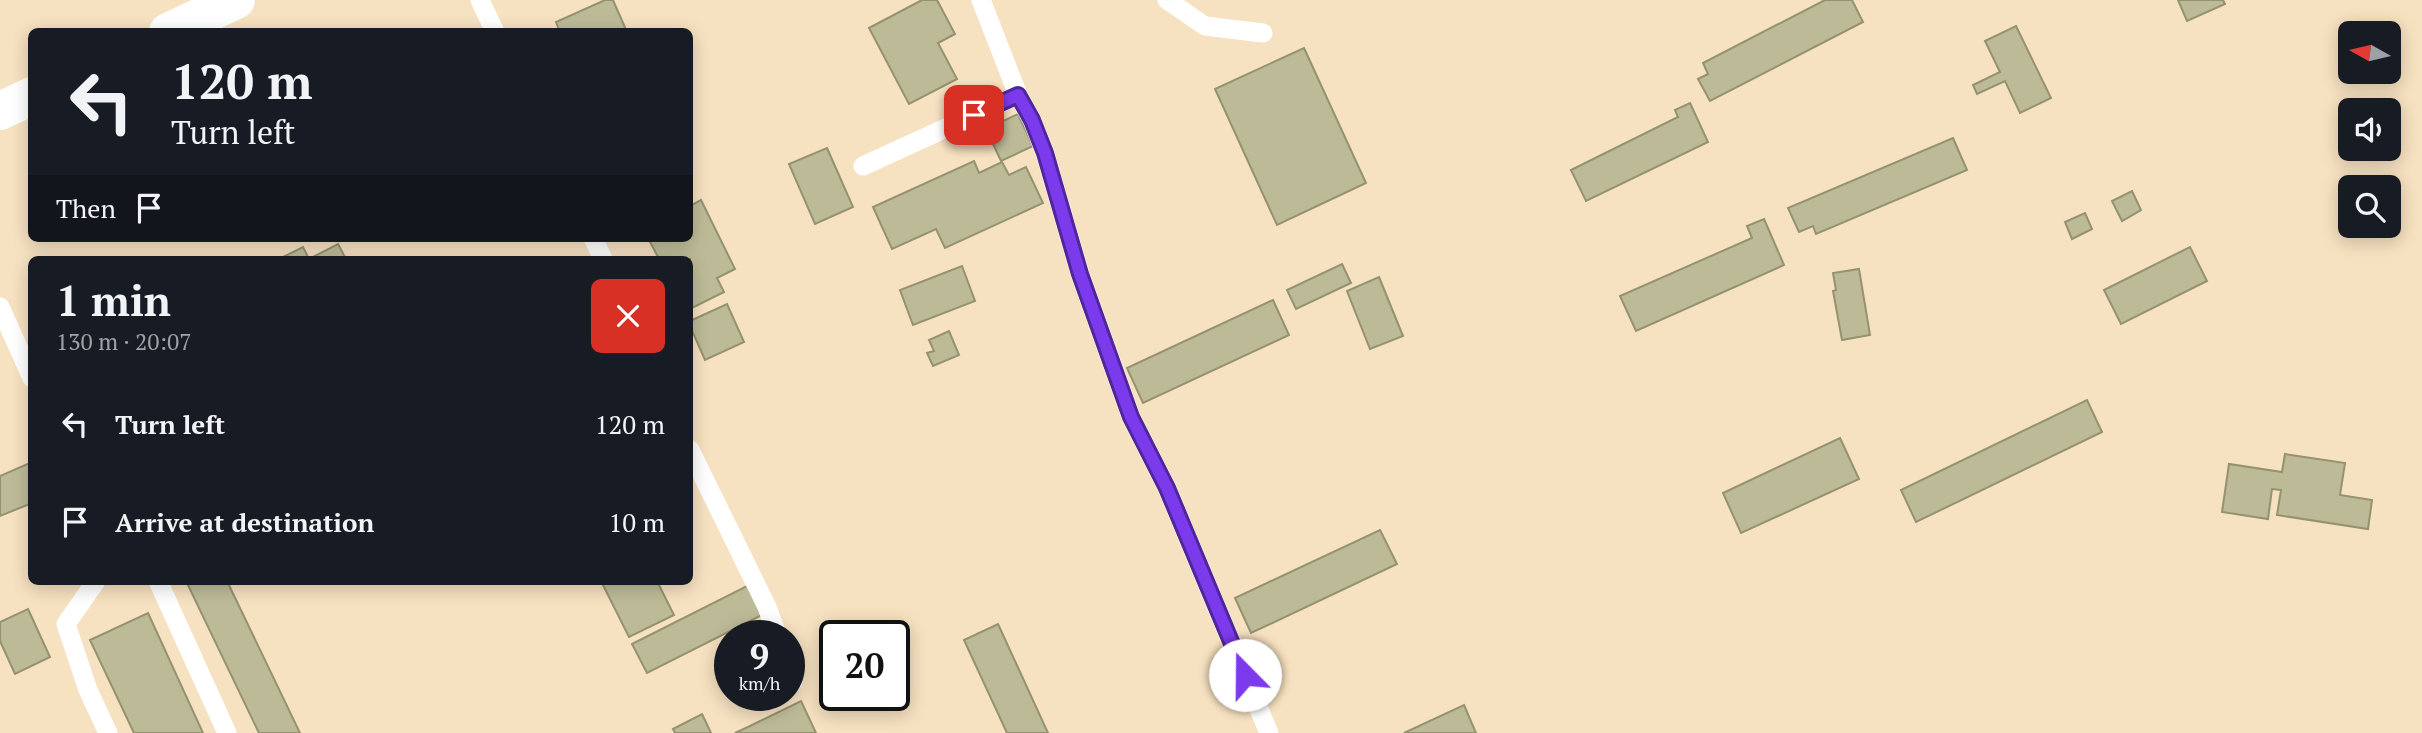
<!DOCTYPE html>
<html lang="en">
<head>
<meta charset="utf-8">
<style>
  body { margin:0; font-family:"PT Serif",serif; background:#242831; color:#f1f3f6; height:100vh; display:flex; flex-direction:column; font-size:26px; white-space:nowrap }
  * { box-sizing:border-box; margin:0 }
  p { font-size:23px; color:#9ea1a6 }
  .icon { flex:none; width:38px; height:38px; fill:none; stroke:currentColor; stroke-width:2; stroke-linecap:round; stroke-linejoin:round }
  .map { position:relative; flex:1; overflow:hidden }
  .sheet { position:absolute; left:28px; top:256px; width:665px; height:329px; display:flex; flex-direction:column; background:#171b24; border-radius:10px; box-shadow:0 4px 18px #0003 }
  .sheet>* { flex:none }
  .hud { position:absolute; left:28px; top:28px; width:665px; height:214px; border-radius:10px; box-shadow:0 4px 18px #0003; background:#171b24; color:#f1f3f6; overflow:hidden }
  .needle { width:46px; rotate:278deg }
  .buttons { position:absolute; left:2338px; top:21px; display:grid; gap:14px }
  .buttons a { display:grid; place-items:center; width:63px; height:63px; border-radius:10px; background:#171b24; box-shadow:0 4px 18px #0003; font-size:35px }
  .speed { position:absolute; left:714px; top:620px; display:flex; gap:14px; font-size:35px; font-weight:700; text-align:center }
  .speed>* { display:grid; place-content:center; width:91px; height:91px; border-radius:50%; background:#171b24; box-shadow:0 4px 18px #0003; line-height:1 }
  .speed small { font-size:18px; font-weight:400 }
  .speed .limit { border:4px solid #111; border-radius:10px; background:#fff; color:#111 }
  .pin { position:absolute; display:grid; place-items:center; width:60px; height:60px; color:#fff; margin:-30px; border-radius:14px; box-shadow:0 4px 10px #0006 }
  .me { position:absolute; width:77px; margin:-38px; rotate:338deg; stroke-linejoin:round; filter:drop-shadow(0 0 5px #0008) }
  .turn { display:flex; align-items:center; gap:24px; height:147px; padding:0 28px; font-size:32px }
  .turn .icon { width:91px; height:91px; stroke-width:2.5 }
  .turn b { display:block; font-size:49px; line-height:60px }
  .then { display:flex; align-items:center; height:66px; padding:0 28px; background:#0003; gap:14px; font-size:26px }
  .round { display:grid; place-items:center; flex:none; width:74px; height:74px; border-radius:10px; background:#242831 }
  .headline { display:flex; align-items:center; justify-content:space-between; height:119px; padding:0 28px }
  h1 { font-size:42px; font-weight:700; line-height:52px }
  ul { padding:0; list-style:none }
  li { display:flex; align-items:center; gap:21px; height:98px; padding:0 28px }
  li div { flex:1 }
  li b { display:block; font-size:26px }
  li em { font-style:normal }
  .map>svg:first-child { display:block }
</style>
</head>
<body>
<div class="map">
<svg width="2422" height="733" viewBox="0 0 2422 733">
  <rect width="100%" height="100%" fill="#f6e1c0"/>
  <g fill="#bdbb97" stroke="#959270" stroke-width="2">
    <path d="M605,0H613L627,32H560L556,22Z"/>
    <path d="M922,0H937L955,34L938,43L957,79L909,104L869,28Z"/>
    <path d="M1825,0H1852L1863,22L1710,101L1698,79L1708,74L1703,63Z"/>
    <path d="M2178,0H2223L2225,4L2187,21Z"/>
    <path d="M2016,26L2051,98L2020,113L2005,81L1977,94L1973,85L2000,72L1985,41Z"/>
    <path d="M1304,48L1366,183L1277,225L1215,89Z"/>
    <path d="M1690,103L1708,142L1586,201L1571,170L1678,117L1675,110Z"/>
    <path d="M1018,114L1033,146L1001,161L986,129Z"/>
    <path d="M1953,138L1967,170L1816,234L1813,226L1799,232L1788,208Z"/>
    <path d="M827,148L853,207L815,224L789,164Z"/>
    <path d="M974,161L979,173L1002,162L1009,175L1026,167L1043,203L945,248L936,229L892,249L873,207Z"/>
    <path d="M2132,191L2141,210L2122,221L2112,201Z"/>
    <path d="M701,200L735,269L717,278L724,292L690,309V259H659L648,238H690V206Z"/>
    <path d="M2085,213L2092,229L2072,239L2065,222Z"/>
    <path d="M1764,219L1784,265L1636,331L1620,296L1752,238L1747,226Z"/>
    <path d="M338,244L346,259H279L303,247L309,259Z"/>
    <path d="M2190,247L2207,281L2121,324L2104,290Z"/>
    <path d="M1342,264L1351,283L1296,309L1287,290Z"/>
    <path d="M962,266L975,301L913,325L900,290Z"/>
    <path d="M1859,269L1870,335L1842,340L1833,291L1836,290L1833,273Z"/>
    <path d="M1379,277L1403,336L1370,349L1347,291Z"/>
    <path d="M1273,300L1289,335L1143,403L1127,368Z"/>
    <path d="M727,304L744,342L705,360L690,326V321Z"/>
    <path d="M949,331L959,355L933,366L927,353L934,351L929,340Z"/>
    <path d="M2087,400L2102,432L1916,522L1901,490Z"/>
    <path d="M1840,438L1859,479L1741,533L1723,493Z"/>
    <path d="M2285,454L2345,463L2340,495L2372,500L2368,529L2277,515L2281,490L2272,489L2268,519L2222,512L2229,464L2282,472Z"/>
    <path d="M32,462V503L0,516V476Z"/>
    <path d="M1380,530L1397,564L1251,633L1235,598Z"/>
    <path d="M186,581H227L300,733H259Z"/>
    <path d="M601,581H657L674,615L629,637Z"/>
    <path d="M747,586L762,615L647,673L632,644Z"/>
    <path d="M28,609L50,657L15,674L0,641V622Z"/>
    <path d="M148,613L203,733H134L90,640Z"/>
    <path d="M998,624L1048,733H1007L964,640Z"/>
    <path d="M801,701L816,733H735L748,727Z"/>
    <path d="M1464,705L1476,733H1404Z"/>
    <path d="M702,714L711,733H675L673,729Z"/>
  </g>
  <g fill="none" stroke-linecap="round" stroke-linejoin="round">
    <g stroke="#fff" stroke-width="19">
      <path d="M480,0L495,32"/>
      <path d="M981,0L1018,95L1032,120L1045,153L1080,274L1131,417L1167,488L1269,733"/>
      <path d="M1167,0L1205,26L1263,33"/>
      <path d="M863,166L1018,95"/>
      <path d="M593,238L603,259"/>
      <path d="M0,307L32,378"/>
      <path d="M690,450L767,607L777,635"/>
      <path d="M96,581L66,624L88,690L108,733"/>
      <path d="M158,581L227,733"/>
      <path d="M789,670L793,682"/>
    </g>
    <g stroke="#fff" stroke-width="38">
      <path d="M168,32L236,0"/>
      <path d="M0,111L32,96"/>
    </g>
  </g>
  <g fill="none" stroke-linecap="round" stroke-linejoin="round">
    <defs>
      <path id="route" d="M974,115L1018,95L1032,120L1045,153L1080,274L1131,417L1167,488L1245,675"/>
    </defs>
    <use href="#route" stroke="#51269a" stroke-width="18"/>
    <use href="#route" stroke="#7c3aed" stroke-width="12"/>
  </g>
</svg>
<div class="buttons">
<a><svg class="needle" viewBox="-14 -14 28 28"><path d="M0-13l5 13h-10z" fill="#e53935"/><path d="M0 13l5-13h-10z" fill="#9ea1a6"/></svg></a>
<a><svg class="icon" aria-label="sound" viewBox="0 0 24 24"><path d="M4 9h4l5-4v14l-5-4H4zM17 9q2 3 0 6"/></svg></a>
<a><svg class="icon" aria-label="search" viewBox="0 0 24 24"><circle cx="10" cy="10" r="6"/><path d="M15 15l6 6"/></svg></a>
</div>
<div class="speed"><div>9<small>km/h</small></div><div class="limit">20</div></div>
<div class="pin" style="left:974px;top:115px;background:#d93025"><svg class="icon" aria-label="arrive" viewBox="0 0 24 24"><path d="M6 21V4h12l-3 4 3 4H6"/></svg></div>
<svg class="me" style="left:1245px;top:675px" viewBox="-20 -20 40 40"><circle r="19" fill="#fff"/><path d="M0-13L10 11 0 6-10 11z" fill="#7c3aed"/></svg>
<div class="hud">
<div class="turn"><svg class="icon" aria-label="left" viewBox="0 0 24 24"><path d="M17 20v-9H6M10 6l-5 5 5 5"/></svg><div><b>120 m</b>Turn left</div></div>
<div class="then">Then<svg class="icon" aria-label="arrive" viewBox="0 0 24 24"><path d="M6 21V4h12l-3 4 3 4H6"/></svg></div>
</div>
<section class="sheet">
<div class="headline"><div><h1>1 min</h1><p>130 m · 20:07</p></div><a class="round" style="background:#d93025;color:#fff"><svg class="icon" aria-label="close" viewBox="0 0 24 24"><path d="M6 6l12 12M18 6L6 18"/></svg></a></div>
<ul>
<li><svg class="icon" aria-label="left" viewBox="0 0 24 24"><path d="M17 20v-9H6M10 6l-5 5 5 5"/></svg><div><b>Turn left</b></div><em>120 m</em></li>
<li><svg class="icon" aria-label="arrive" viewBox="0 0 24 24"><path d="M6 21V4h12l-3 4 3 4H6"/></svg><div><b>Arrive at destination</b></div><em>10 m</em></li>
</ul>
</section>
</div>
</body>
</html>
